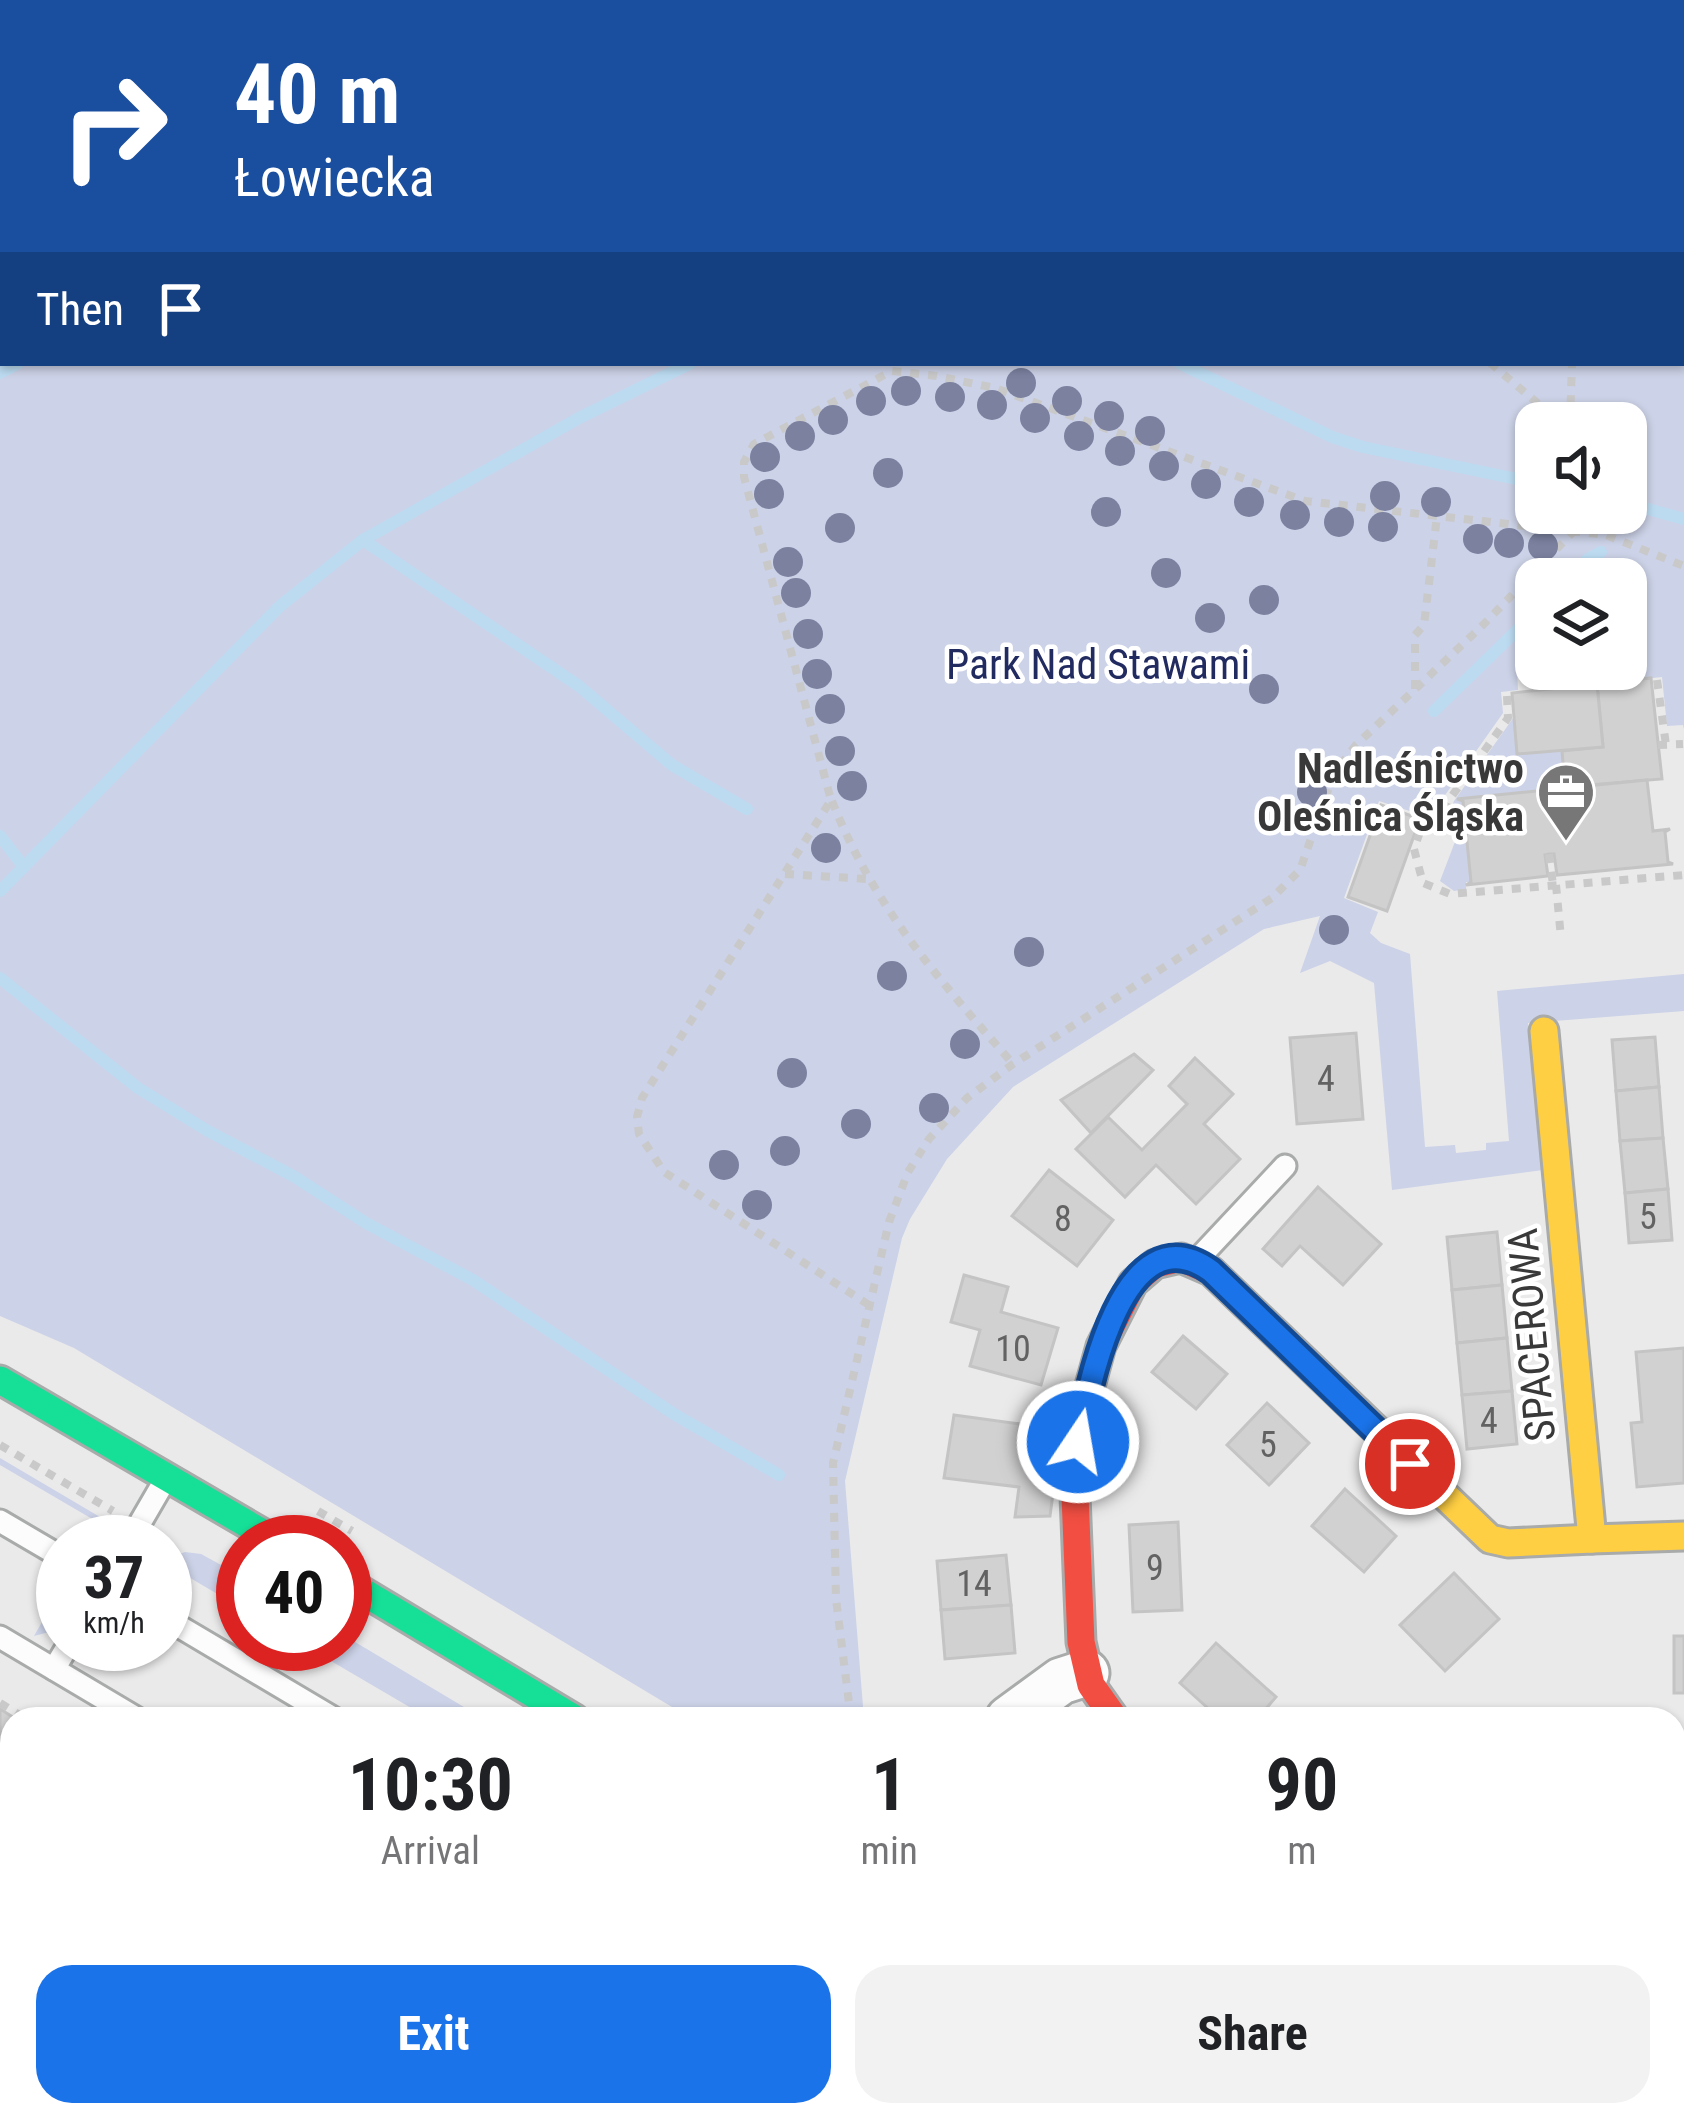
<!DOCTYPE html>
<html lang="en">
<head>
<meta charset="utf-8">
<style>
  body { margin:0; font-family:"Roboto Condensed",sans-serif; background:#f2f2f2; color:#202124; height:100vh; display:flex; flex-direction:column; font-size:45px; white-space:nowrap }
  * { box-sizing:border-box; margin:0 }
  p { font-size:39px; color:#757577 }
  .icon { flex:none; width:66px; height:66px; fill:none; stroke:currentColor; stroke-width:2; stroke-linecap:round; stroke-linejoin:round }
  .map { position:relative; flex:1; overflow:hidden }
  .sheet { position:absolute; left:0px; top:1707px; width:1686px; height:420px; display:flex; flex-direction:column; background:#fff; border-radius:36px 36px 0 0; box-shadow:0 3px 9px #0004 }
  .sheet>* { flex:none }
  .hud { position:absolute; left:0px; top:0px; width:1686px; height:366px; box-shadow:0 3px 9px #0004; background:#1a4fa0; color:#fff; overflow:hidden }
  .tools { position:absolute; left:1515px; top:402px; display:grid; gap:24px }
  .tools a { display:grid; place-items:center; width:132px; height:132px; border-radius:24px; background:#fff; box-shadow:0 3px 9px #0004; font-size:60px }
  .speed { position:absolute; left:36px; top:1515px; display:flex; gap:24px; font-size:60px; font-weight:700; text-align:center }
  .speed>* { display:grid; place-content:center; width:156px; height:156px; border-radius:50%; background:#fff; box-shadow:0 3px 9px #0004; line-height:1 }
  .speed small { font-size:30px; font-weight:400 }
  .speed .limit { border:18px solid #d22; background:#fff; color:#111 }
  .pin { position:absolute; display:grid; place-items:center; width:102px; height:102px; color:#fff; margin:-51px; border:6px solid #fff; border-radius:50%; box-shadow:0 3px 12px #0007 }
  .me { position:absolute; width:132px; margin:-66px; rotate:12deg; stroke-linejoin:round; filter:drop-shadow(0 0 9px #0008) }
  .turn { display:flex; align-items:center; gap:42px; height:252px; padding:0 36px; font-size:54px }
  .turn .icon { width:156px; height:156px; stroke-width:2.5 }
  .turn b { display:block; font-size:84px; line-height:102px }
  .then { display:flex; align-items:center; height:114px; padding:0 36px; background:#0003; gap:24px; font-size:45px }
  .eta { display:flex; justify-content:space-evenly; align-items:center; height:204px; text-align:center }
  .eta b { font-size:72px; font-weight:700; line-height:84px }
  .action { display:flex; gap:24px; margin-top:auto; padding:24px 36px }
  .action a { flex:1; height:138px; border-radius:36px; background:#1a73e8; color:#fff; font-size:48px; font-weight:700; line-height:138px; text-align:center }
  .action a+a { background:#f2f2f2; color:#202124 }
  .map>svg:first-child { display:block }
</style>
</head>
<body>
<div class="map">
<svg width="1684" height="2127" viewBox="0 0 1684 2127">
  <rect width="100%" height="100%" fill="#eaeaeb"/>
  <g fill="#ccd2e7" fill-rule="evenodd">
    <path d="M122,0H351L110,3Z"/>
    <path d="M609,0H1684V729L1683,725L1667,726L1662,677L1569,687L1567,669H1626V579H1536V669H1541L1517,671L1518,690L1501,692L1503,713L1443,798L1438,813L1425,808L1422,815L1379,801L1344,898L1378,912L1370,933L1381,943L1410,954L1425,1147L1455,1145L1456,1153L1486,1150V1143L1509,1141L1497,991L1684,974V1011L1528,1023L1543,1170L1392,1190L1374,983L1330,961L1300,973L1320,916L1264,929L1013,1087L947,1159L910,1219L902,1238L845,1481L864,1719H692L74,1348L0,1316V298L3,296V363H1683V3ZM1536,423H1626V513H1536Z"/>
    <path d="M1514,717L1517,754L1562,751L1565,787L1458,799L1463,801L1471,882H1466V889L1454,891L1440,881L1458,834L1444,827L1454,801Z"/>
    <path d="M0,1458L100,1517L103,1522L92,1542H83L94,1520L0,1465Z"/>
    <path d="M185,1552L201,1554L243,1577V1609L180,1572L165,1595V1553L172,1557Z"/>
    <path d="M63,1585V1613L53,1631L34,1636Z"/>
    <path d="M345,1636L484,1719H430L302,1644H345Z"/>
    <path d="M0,2009L12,2011V2115H223L178,2127H0Z"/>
    <path d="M340,2115H836L824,2127H352Z"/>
    <path d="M1305,2115H1384L1382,2127H1296Z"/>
  </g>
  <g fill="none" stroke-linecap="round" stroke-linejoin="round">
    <g stroke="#bcdbf1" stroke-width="12">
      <path d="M265,3L271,0"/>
      <path d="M0,145L3,144"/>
      <path d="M1179,363L1332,437L1363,447L1536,483"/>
      <path d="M0,373L19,363"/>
      <path d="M1626,503L1684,519"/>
      <path d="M1628,521L1640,507"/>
      <path d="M363,540L579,686L672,765L747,809"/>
      <path d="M1569,579L1588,559L1601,552"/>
      <path d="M1434,711L1536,612"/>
      <path d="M0,836L24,867"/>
      <path d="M0,891L280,606L363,540L579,418L691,363"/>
      <path d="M0,978L138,1088L208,1131L295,1177L366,1223L473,1280L674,1414L779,1475"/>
    </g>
    <g stroke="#bcdbf1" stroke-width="72">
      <path d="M409,3L416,0"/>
      <path d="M0,216L3,214"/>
    </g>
  </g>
  <g fill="#d1d1d2" stroke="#c4c4c4" stroke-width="3">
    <path d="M1651,678L1662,779L1565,787L1562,751L1603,747L1597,684Z"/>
    <path d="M1597,684L1603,747L1517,754L1512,693Z"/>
    <path d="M1647,780L1653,831L1670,829L1665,832L1668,862L1673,864L1557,875L1554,854H1549L1545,855L1548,876L1466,885L1471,882L1463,801L1457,799Z"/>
    <path d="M1381,805L1420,819L1387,911L1348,897Z"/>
    <path d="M1356,1033L1363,1119L1297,1124L1290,1038Z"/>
    <path d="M1655,1037L1659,1087L1616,1091L1612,1040Z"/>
    <path d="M1134,1054L1153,1070L1091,1133L1061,1100Z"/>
    <path d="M1195,1058L1233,1094L1204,1124L1240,1159L1196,1204L1156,1165L1125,1197L1076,1149L1108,1117L1142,1150L1187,1104L1169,1086Z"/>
    <path d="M1659,1087L1663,1138L1620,1141L1616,1091Z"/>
    <path d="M1663,1138L1668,1189L1625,1193L1620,1141Z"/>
    <path d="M1049,1170L1113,1220L1077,1266L1012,1216Z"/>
    <path d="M1318,1187L1381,1244L1343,1285L1300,1246L1282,1266L1263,1249Z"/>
    <path d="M1668,1189L1672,1240L1629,1243L1625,1193Z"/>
    <path d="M1497,1232L1502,1285L1452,1290L1447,1237Z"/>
    <path d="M964,1275L1008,1287L1001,1312L1058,1328L1041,1385L970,1366L980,1330L951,1322Z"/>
    <path d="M1502,1285L1507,1338L1457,1343L1452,1290Z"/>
    <path d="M1183,1336L1227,1374L1196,1409L1152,1372Z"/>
    <path d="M1507,1338L1512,1391L1462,1395L1457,1343Z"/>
    <path d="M1684,1348V1483L1637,1487L1631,1423L1642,1422L1636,1352Z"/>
    <path d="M1512,1391L1517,1444L1467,1449L1462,1395Z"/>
    <path d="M1267,1403L1309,1443L1269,1485L1227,1445Z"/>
    <path d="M954,1415L1028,1425L1023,1465L1056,1471L1050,1516L1015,1517L1019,1487L944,1478Z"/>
    <path d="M1345,1489L1396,1536L1364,1572L1312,1526Z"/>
    <path d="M1178,1522L1182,1610L1133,1612L1129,1525Z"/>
    <path d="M1006,1555L1011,1605L941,1610L937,1561Z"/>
    <path d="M1454,1573L1499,1619L1445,1671L1400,1625Z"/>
    <path d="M1011,1605L1015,1653L945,1659L941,1610Z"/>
    <rect x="1674" y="1636" width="10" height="57"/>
    <path d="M1216,1643L1276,1697L1257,1719H1220L1180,1683Z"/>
    <path d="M0,1709L16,1719H12V1963L0,1955Z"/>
    <path d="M223,2115H340L342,2120L314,2127H178Z"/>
    <path d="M1549,2115H1598L1599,2125L1684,2117V2127H1551Z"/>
  </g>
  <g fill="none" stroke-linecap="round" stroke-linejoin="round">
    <defs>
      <g id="lane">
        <path d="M1197,1260L1285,1166"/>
        <path d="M0,1521L63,1558"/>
        <path d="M129,1542L165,1480"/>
        <path d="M165,1618L335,1719"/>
        <path d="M0,1637L138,1719"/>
        <path d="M54,1669L69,1644"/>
      </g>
      <path id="street" d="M1009,1719L1061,1681L1086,1673"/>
      <g id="fast">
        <path d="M0,1380L278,1542"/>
        <path d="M345,1581L575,1719"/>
        <path d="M1167,2115L1186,2127"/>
      </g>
      <g id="slow">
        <path d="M1544,1031L1592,1539L1684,1536"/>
        <path d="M1418,1470L1490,1539L1508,1543L1592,1539"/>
      </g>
      <path id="jam" d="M1115,1719L1091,1685L1081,1642L1075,1496L1082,1415L1101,1346L1133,1283L1155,1264L1181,1258L1211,1271L1418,1470"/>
    </defs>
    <use href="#lane" stroke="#a9aaaa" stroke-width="27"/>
    <use href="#street" stroke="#a9aaaa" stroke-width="51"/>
    <use href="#fast" stroke="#a9aaaa" stroke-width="33"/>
    <use href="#slow" stroke="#a9aaaa" stroke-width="33"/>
    <use href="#jam" stroke="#a9aaaa" stroke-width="33"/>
    <g stroke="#c9c9ca" stroke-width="8" stroke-dasharray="9 9" stroke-linecap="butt">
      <path d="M1425,0L1426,3"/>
      <path d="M1266,3L1273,0"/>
      <path d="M1683,151L1684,150"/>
      <path d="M0,284L3,283"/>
      <path d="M1490,363L1554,417L1570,419"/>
      <path d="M1570,422L1572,363"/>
      <path d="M1657,680L1666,745"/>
      <path d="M1415,689V635L1424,625L1437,516"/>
      <path d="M1507,696L1508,718L1449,800L1441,821L1426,815L1414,849L1423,883L1450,894L1684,875"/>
      <path d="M1658,745L1683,744"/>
      <path d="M832,801C874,908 938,978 1013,1064"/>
      <path d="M1549,854L1553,885"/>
      <path d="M785,874L867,879"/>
      <path d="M1556,885L1561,938"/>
      <path d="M869,1305L664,1172L639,1134L637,1117L642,1098L831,800L744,477V462L754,444L892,371L936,376L995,388L1305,501L1606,535L1684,566"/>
      <path d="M0,1445L113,1511"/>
      <path d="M318,1511L352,1531"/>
      <path d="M0,1703L26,1719"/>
      <path d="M851,1719L836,1599L833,1463L889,1222L908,1172L929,1139L967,1098L1013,1064L1272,898L1300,870L1334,773L1356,745L1482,626L1575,530L1574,513"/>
      <path d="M0,2051L12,2055"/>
      <path d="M0,2114L12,2107"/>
      <path d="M383,2115L393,2127"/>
      <path d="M1057,2115L1073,2127"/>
      <path d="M1248,2115L1270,2127"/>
      <path d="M1447,2115L1448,2127"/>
      <path d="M1539,2115L1541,2127"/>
      <path d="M1276,2127L1285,2115"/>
    </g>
    <use href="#lane" stroke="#fcfcfc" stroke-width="21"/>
    <use href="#street" stroke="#fcfcfc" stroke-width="45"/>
    <use href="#fast" stroke="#16e098" stroke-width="27"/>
    <use href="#slow" stroke="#ffcf43" stroke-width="27"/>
    <use href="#jam" stroke="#f24e42" stroke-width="27"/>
  </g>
  <g fill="#7b819f">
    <circle cx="1021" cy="383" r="15"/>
    <circle cx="906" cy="391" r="15"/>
    <circle cx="950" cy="397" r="15"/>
    <circle cx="871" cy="401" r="15"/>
    <circle cx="1067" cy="401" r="15"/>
    <circle cx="992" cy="405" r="15"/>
    <circle cx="1109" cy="416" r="15"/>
    <circle cx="1035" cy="418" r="15"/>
    <circle cx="833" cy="420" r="15"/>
    <circle cx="1150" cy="431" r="15"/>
    <circle cx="800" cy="436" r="15"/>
    <circle cx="1079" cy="436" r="15"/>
    <circle cx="1120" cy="451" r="15"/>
    <circle cx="765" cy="457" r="15"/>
    <circle cx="1164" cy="466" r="15"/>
    <circle cx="888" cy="473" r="15"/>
    <circle cx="1206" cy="484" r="15"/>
    <circle cx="769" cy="494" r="15"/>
    <circle cx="1385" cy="496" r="15"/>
    <circle cx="1249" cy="502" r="15"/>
    <circle cx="1436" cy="502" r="15"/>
    <circle cx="1106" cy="512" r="15"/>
    <circle cx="1295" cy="515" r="15"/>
    <circle cx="1339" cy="522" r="15"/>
    <circle cx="1383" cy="527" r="15"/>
    <circle cx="840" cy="528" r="15"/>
    <circle cx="1478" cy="539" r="15"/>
    <circle cx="1509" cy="543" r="15"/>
    <circle cx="1543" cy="546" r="15"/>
    <circle cx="788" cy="562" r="15"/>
    <circle cx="1166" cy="573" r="15"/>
    <circle cx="796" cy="593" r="15"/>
    <circle cx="1264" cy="600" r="15"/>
    <circle cx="1210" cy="618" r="15"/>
    <circle cx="808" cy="634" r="15"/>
    <circle cx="817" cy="674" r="15"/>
    <circle cx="1264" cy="689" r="15"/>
    <circle cx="830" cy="709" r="15"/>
    <circle cx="840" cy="751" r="15"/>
    <circle cx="852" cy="786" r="15"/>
    <circle cx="1312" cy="792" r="15"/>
    <circle cx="826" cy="848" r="15"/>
    <circle cx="1334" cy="930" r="15"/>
    <circle cx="1029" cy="952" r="15"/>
    <circle cx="892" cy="976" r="15"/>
    <circle cx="965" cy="1044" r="15"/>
    <circle cx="792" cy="1073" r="15"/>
    <circle cx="934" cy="1108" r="15"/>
    <circle cx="856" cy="1124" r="15"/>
    <circle cx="785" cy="1151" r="15"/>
    <circle cx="724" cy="1165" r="15"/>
    <circle cx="757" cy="1205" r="15"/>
  </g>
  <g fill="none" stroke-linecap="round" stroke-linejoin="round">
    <defs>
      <path id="route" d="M1078,1442C1088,1387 1123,1208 1211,1271L1410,1464"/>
    </defs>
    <use href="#route" stroke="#114b97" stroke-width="30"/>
    <use href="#route" stroke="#1a73e8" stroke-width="21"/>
  </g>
  <defs>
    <symbol id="office-pin" viewBox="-11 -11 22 30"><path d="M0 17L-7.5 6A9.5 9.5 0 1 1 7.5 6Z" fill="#777778" stroke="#fff"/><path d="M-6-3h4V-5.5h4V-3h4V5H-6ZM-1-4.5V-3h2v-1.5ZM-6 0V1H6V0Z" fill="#fff"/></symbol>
  </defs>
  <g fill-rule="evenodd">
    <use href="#office-pin" x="1533" y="759" width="66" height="90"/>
  </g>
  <g text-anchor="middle" stroke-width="9" stroke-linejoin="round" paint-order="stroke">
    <g font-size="36" fill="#626262">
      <text x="1326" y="1091">4</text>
      <text x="1648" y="1229">5</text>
      <text x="1063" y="1231">8</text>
      <text x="1013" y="1361">10</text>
      <text x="1489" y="1433">4</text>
      <text x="1268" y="1457">5</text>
      <text x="1155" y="1580">9</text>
      <text x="974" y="1596">14</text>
    </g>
    <g font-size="42" fill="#212b60" stroke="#fff">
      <text x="1098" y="679">Park Nad Stawami</text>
    </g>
    <g font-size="42" font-weight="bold" fill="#39393a" stroke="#fff" text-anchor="end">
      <text x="1524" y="783">Nadleśnictwo<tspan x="1524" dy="48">Oleśnica Śląska</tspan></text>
    </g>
    <g font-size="42" fill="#39393a" stroke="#fff">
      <text transform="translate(1531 1335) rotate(-95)" y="15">SPACEROWA</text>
    </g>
  </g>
</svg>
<div class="tools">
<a><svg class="icon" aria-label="sound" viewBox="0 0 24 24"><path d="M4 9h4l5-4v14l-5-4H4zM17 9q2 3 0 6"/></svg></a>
<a><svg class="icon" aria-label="layers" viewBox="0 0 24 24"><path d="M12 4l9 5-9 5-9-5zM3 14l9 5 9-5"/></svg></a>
</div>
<div class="speed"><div>37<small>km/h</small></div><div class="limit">40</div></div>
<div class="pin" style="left:1410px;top:1464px;background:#d93025"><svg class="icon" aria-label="arrive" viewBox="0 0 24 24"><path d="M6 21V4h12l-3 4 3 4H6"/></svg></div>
<svg class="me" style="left:1078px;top:1442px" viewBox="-20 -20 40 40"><circle r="17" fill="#1a73e8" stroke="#fff" stroke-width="3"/><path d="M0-11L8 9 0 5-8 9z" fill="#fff"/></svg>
<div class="hud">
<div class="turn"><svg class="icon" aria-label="right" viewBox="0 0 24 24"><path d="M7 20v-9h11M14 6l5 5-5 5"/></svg><div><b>40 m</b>Łowiecka</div></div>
<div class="then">Then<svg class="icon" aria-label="arrive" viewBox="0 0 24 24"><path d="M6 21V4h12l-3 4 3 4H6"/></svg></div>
</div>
<section class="sheet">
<div class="eta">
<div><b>10:30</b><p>Arrival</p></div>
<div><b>1</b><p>min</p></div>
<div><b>90</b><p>m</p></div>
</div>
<div class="action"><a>Exit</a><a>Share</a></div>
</section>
</div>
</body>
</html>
